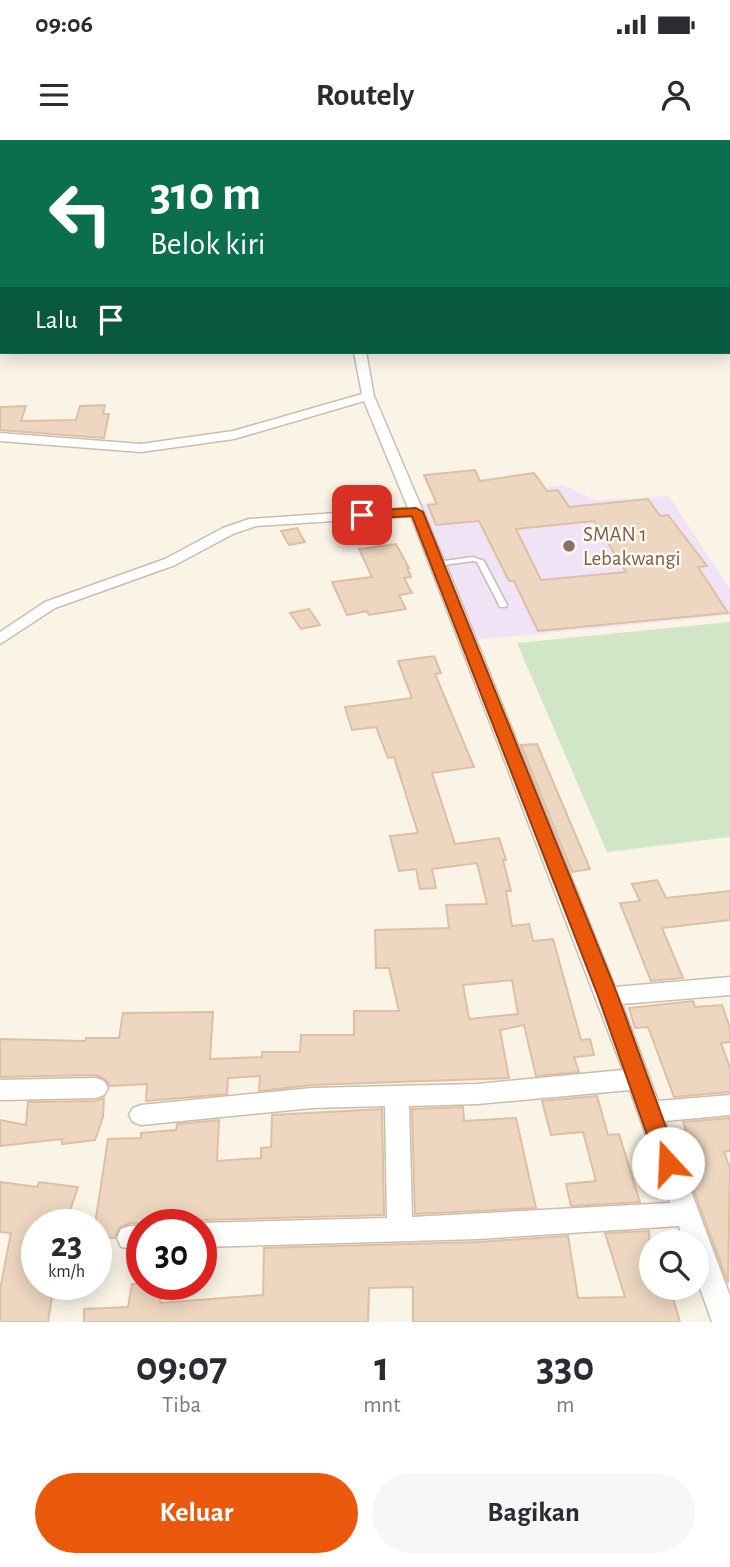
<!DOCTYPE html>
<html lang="id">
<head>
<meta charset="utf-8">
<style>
  body { margin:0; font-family:"Alegreya Sans",sans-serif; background:#f7f7f7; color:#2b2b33; height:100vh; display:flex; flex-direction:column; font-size:26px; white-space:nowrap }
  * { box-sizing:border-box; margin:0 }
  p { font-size:23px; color:#7c7c81 }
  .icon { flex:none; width:38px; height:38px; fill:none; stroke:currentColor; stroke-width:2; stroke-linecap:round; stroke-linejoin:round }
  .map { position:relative; height:1182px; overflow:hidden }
  .sheet { display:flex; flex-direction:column; background:#fff; flex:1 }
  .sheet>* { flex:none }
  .banner { position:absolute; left:0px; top:0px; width:732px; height:214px; box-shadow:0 4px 18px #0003; background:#0b6e4f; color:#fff; overflow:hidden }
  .controls { position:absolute; left:639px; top:1090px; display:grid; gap:14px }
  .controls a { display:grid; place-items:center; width:70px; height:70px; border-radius:50%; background:#fff; box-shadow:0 4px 18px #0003; font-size:35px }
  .speed { position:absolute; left:21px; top:1069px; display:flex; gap:14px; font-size:35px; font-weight:700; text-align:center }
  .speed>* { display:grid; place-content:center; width:91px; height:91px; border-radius:50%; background:#fff; box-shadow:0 4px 18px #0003; line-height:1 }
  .speed small { font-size:18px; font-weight:400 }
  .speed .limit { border:10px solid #d22; background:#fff; color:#111 }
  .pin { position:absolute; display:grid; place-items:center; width:60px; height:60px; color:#fff; margin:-30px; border-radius:14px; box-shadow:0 4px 10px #0006 }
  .me { position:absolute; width:77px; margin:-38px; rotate:340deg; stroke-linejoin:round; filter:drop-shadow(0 0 5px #0008) }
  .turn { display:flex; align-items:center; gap:24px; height:147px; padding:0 35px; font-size:32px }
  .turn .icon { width:91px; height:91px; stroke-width:2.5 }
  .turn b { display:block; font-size:49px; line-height:60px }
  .then { display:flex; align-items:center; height:66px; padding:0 35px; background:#0003; gap:14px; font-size:26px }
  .eta { display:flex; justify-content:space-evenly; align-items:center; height:119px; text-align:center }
  .eta b { font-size:42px; font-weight:700; line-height:49px }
  .action { display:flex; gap:14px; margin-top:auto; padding:14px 35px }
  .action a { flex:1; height:80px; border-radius:42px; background:#ea580c; color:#fff; font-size:28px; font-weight:700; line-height:80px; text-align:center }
  .action a+a { background:#f7f7f7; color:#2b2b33 }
  .status { display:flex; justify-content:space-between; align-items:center; height:49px; padding:0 35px; background:#fff; direction:ltr }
  .status svg { height:19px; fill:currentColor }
  header { display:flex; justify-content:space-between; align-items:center; height:91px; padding:0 35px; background:#fff; font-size:32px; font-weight:700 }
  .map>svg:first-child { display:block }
</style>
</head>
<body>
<div class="status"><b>09:06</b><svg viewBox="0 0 49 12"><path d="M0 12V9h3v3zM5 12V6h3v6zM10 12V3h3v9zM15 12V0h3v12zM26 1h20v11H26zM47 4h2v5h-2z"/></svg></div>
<header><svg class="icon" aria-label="menu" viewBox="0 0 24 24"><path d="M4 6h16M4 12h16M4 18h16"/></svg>Routely<svg class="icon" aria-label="person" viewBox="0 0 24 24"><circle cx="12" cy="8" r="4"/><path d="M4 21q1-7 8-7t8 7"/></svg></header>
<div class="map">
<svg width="730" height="1182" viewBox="0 0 730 1182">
  <rect width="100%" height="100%" fill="#faf4e7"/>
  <path fill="#f1e3f6" d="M563,345L595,360L669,356L730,449V475L474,500L418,364Z"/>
  <path fill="#d0e6c6" d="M730,482V697L607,712L517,503Z"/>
  <g fill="#edd7c1" stroke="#debfa3" stroke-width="2" fill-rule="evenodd">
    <path d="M105,265L103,274H109L104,298L0,290V267L26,266L21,281L76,280L80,266Z"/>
    <path d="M475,330L480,341L534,333L547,351L558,350L569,367L648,359L660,376L668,375L707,426L698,427L728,473L538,491L514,441H509L479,381L436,385L428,365L437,364L424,335ZM594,381L626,432L541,440L516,389Z"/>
    <path d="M378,355L384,367L361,369L355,358Z"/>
    <path d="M297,388L305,402L289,405L281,391Z"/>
    <path d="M396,404L409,428H407L411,437L404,438L412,453L399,455L406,469L369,475L367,471L347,475L332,442L372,437L359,409Z"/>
    <path d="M309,469L320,485L301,489L290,473Z"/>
    <path d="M434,516L441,533L435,534L474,627L432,633L455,704L499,698L506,720H503L511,751H506L512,786L529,784L533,801L553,799L581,900L590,899L594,915L574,917L579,932L536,936L524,885L500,890L509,938L312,945L259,951L260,936L228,938L227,954L146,961L147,944L110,946L105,939L96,935L0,937V899L85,901L86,898H119L123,873L213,872L210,919L262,917V912H300L301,895H354V871H399L389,828H376L375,790L449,788L446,765L487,764L477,723L432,729L436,748L420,749L416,729L399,731L390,696L418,693L394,617L388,618L376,587L352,590L345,567L412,558L398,521ZM512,840L518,874L469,879L463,845Z"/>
    <path d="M537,604L590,729L572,732L521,605Z"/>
    <path d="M657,740L666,758L730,751V780L662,788L683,838L651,841L620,763L640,761L632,744Z"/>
    <path d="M693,861L695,867L722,865L730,888V902L721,903L730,928V952L674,957L648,887L635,888L629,868Z"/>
    <path d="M597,956L608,995L619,994L640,1062L571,1066L566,1044L596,1041L583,992L551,995L542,961Z"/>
    <path d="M104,958L103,977L95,1000L62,1004V999L0,1006V980L26,985L28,962L96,961Z"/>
    <path d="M463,967L464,981L516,978L536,1068L415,1074L412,969Z"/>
    <path d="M382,969L384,1075L201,1080L193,1085L130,1083L119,1088L115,1098H96V1078L108,999L141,998V993L176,990L177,984L219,980L217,1021L261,1018V1008L271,1007L272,975Z"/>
    <path d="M730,978V1011L724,1012L730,1028L728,1143L672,992L686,990L683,982Z"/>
    <path d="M0,1042L37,1047L39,1042L78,1047L65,1085H37V1144H54L48,1182H0V1150L11,1093L0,1092Z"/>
    <path d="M649,1091L651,1148H670L680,1182H413V1147L369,1148L368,1182H84V1169L128,1167L132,1144H162L160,1163L263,1155L264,1108L478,1102L568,1096L578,1158L625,1157L605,1093Z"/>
  </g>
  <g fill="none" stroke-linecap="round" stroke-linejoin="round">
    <defs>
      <path id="service" d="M473,417L484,421L507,465L506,467H500L499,465L477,422L473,421L437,426L433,424L437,422Z"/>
      <g id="minor">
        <path d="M23,0H47L49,2H24Z"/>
        <path d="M170,0H178L169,2Z"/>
        <path d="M380,0H388L389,2H381Z"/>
        <path d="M496,0H509L494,2Z"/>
        <path d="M354,212H366L374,256L451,437L615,847L730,837V855L622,864L658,961L730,955V975L665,981L730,1156V1182H712L696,1137V1102H684L679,1086L478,1099L201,1107V1085H196L201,1083L387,1078L385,966L312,968L141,985L133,982L129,975L133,968L141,965L312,948L477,944L623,930L411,376L256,386L233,394L175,425L55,468L0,504V492L45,462L165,419L223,388L249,379L408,368L364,261L234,299L141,312L0,301V293L141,304L233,291L362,254ZM630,950L670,1063L412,1077L409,966L477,964Z"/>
        <path d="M96,938L104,941L108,948L104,955L96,958L0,960V940Z"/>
        <path d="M130,1086H142V1110L121,1107L117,1098L121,1089Z"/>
      </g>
    </defs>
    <use href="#service" stroke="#cbbdae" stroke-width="3"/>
    <use href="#minor" stroke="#cbbdae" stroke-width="3"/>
    <use href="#service" fill="#fff" fill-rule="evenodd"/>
    <use href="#minor" fill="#fff" fill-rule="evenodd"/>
  </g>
  <path fill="#ea580c" stroke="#983908" stroke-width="2" d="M416,368L423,372L618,856L679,1023L676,1030L668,1033L660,1030L657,1023L598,856L412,376L362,379L356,375L362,371Z"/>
  <circle fill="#8d6e63" stroke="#fdf8ed" stroke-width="2.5" cx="569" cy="406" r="7"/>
  <g text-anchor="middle" stroke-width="5" stroke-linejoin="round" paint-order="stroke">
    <g font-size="21" fill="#785e54" stroke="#fdf8ed" text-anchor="start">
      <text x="583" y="401">SMAN 1<tspan x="583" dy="24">Lebakwangi</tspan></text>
    </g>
  </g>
</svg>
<div class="controls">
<a><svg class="icon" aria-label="search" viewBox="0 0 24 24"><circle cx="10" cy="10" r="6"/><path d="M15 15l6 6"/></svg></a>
</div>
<div class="speed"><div>23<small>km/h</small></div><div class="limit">30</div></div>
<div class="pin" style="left:362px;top:375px;background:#d93025"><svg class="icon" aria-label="arrive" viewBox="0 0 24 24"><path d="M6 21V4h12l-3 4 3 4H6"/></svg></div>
<svg class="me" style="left:668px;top:1023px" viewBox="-20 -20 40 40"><circle r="19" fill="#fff"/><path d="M0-13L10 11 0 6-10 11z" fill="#ea580c"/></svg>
<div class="banner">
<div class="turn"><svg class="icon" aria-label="left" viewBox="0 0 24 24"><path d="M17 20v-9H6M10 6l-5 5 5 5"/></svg><div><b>310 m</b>Belok kiri</div></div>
<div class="then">Lalu<svg class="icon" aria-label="arrive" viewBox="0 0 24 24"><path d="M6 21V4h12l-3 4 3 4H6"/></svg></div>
</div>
</div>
<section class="sheet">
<div class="eta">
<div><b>09:07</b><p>Tiba</p></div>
<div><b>1</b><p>mnt</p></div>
<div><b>330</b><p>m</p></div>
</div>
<div class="action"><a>Keluar</a><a>Bagikan</a></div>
</section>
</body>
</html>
